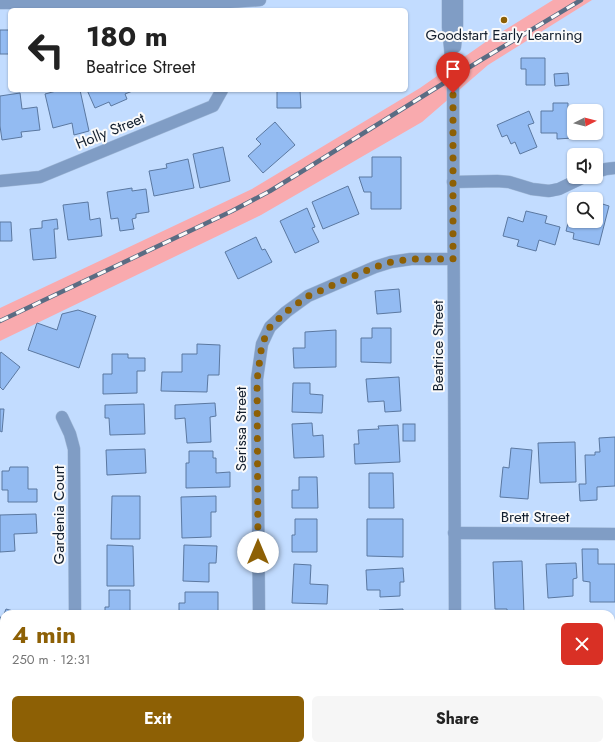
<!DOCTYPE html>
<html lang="en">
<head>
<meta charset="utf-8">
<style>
  body { margin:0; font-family:Jost,sans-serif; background:#f6f6f6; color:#222; height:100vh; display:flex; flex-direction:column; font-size:15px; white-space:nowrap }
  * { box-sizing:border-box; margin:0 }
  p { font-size:13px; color:#767676 }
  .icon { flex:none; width:22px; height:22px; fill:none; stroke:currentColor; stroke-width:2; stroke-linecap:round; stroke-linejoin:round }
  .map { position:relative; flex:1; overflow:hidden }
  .sheet { position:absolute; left:0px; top:610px; width:615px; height:140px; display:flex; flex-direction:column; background:#fff; border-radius:12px 12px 0 0; box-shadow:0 1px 3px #0004 }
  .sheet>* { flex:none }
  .banner { position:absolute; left:8px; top:8px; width:400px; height:84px; border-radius:6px; box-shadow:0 1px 3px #0004; background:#fff; color:#222; overflow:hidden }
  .needle { width:26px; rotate:84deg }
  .tools { position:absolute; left:567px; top:104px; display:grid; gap:8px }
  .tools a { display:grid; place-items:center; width:36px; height:36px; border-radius:6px; background:#fff; box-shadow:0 1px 3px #0004; font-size:20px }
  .pin { position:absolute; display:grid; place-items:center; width:34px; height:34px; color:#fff; margin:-41px -17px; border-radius:50% 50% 50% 0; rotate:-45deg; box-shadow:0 0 4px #0007 }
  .pin .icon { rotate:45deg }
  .me { position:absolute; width:44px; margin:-22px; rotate:0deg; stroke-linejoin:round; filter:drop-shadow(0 0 3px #0008) }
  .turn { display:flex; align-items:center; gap:14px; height:84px; padding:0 12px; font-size:18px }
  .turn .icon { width:52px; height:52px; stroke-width:2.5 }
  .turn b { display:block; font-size:28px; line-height:34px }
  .round { display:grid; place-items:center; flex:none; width:42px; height:42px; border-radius:6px; background:#f6f6f6 }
  .overview { display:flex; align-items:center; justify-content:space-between; height:68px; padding:0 12px }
  h1 { font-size:24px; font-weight:700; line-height:30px; color:#8d6005 }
  .button { display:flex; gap:8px; margin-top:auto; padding:8px 12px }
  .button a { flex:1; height:46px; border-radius:6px; background:#8d6005; color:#fff; font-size:16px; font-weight:700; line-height:46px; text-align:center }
  .button a+a { background:#f6f6f6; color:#222 }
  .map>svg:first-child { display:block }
</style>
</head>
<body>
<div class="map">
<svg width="615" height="750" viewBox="0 0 615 750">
  <rect width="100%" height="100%" fill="#c2dcff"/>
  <path fill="#f9aaae" d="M553,0H592L488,65L422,122L261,215L0,341V308L252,189L420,88L487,41Z"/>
  <g fill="#93bbf2" stroke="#5b78a0">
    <rect x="0" y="30" width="10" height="24"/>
    <path d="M521,58H545V85H526V69H521Z"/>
    <path d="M568,73L569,85L555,86L554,74Z"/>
    <path d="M60,90H80L89,131L74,135L72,123L53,128L45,94Z"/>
    <path d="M87,90H135L125,94L127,99L111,106L109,102L95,108Z"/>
    <path d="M277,90H300L301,108H277Z"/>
    <path d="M20,93L22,109L37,107L40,130L21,132L22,137L2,140L0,126V96Z"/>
    <path d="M553,103H568V112H574V132H573V138L557,139V133H541V111H553Z"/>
    <path d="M529,111L534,123L528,125L537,147L520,154L515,142L511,144L507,135L502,137L497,125Z"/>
    <path d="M275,122L295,145L263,173L248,156L261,144L256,139Z"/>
    <path d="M223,147L230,181L200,188L193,154Z"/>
    <path d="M372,157H401V209H371V192H364L359,177H372Z"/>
    <path d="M188,159L194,188L154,196L149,171L167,168L166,164Z"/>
    <path d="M348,186L359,214L323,229L312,202Z"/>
    <path d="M132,188V191L146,189L149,212L136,214V218L132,219L134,229L120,231L118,218L111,219L107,192Z"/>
    <path d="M88,202L90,220L100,218L102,236L68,240L63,205Z"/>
    <path d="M596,202L609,206L599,245L573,239L574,233L566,231L569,219L574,220V221H596Z"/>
    <path d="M307,208L315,227L312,228L319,242L295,253L280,221Z"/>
    <path d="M526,211L547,216L545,223L560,227L555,245L539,240L536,251L517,246L519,240L503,236L508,217L523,222Z"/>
    <path d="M57,219L58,229H54L56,258L33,260L30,229L42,228V221Z"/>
    <path d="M0,222H11L12,241H0Z"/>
    <path d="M256,237L262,250L265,249L272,262L238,279L225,252Z"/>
    <path d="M399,289L401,312L377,314L375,291Z"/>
    <path d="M78,310L96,316L79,368L28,350L37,323L57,330L62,314Z"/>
    <path d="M372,328H391V363L361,362V338H372Z"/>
    <path d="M336,330V367L294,368L293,348H305V332Z"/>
    <path d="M197,344L220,345L219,375H208L207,392L161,391L162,372H182V354H197Z"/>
    <path d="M1,352L20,367L3,390L0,387V354Z"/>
    <path d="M112,354H128V358H145V371H137V393L103,394V374H112Z"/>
    <path d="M399,377L401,411L385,412L384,401L368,402L366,379Z"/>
    <path d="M293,383H310V394L323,395L322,413L292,412Z"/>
    <path d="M215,403L216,416L210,417L211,442L187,443L185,418L175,419V405Z"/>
    <path d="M144,404L145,434L110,435L109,418H105V405Z"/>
    <path d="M0,409H4L2,432L0,431Z"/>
    <path d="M312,423L313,436L323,435L324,457L294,458L292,424Z"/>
    <rect x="403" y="424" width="12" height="17"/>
    <path d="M398,425L400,462L355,464L354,444H359L358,430L379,429L378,426Z"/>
    <path d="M615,437V486L597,487V500L580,501L579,484H586L585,455H595V452H600L599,438Z"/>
    <path d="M575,442L576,482L540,483L538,443Z"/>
    <path d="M511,448L532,450L528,499L500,497L503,467L509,468Z"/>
    <path d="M145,449L146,473L107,475L106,450Z"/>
    <path d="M189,451H213V458H216V473L230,472V487L186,488V463H189Z"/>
    <path d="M10,467H28V489H37V502H8V490H2V471H9Z"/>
    <path d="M369,473H393L394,508H369Z"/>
    <path d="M299,477H317L318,508H292V490H299Z"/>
    <path d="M112,496H140V539H111Z"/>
    <path d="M216,496V512H211V537L182,538L181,497Z"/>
    <path d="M36,514L37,533L14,534L15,551L0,552V515Z"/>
    <path d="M295,519H317V552H292V535H295Z"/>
    <path d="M367,519H403V557L367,556Z"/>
    <path d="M107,545L133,546L134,586H107Z"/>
    <path d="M184,545L217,546L216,563H209V582L183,581Z"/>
    <path d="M582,549H598V564H615V602H590V582L583,581Z"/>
    <path d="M522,561L524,614H507V609H495L493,562Z"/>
    <path d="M576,563L577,578L573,579V596L548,598L546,564Z"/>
    <path d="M294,564L311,565L310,584L328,585L327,604L292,603Z"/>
    <path d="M403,568L404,582H400V596L380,597V590H367L366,570Z"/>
    <path d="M109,590H130V614H105V607H109Z"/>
    <path d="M185,592H218V614H179V603H185Z"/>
    <path d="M6,609L24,614H4Z"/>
    <path d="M403,609V614H379V610Z"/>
    <path d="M4,614V641L0,639V617L3,618Z"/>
    <path d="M0,652L4,653V690L0,689Z"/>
    <path d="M58,746H84L83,750H57Z"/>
    <path d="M401,746V750H375V749Z"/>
    <rect x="503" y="746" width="29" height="4"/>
  </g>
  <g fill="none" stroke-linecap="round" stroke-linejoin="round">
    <defs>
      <g id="minor">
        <path d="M0,3L230,2L260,0"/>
        <path d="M596,172L606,169L615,168"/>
        <path d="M0,181L40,177L213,106L222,90"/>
        <path d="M453,182L497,181L509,182L532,189L549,191L559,189L584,177"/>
        <path d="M62,417L70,434L74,449L75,614"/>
        <path d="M454,533L615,534"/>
        <path d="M259,614L257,379L262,344L270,327L286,312L308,296L375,267L391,262L411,259H453"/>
        <path d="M260,746V750"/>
        <path d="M29,750L31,746"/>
      </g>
      <g id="tertiary">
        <path d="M448,0V27L453,78L455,614"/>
        <path d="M455,47L457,25V0"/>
        <path d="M455,746V750"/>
      </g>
    </defs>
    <use href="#minor" stroke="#a2bad9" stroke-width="13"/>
    <use href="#tertiary" stroke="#a2bad9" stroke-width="13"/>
    <use href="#minor" stroke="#809dc5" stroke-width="12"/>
    <use href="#tertiary" stroke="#809dc5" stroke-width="12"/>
    <defs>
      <path id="rail" d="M0,321L232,211L270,191L301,172L481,60L581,0"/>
    </defs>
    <use href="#rail" stroke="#5a6c83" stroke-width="4.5"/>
    <use href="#rail" stroke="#fafafa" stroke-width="3" stroke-dasharray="9" stroke-linecap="butt"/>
  </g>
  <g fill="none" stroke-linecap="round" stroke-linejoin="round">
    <path stroke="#8d6005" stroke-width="7" stroke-dasharray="0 12.6" d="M258,552L257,380L262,344L270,327L286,312L308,296L375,267L391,262L411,259H453V93"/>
  </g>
  <circle fill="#8d6005" stroke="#fafafa" stroke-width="1.5" cx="504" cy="20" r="4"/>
  <g text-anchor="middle" stroke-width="4" stroke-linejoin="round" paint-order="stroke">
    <g font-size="15" fill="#131f2e" stroke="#fafafa">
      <text x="504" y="40">Goodstart Early Learning</text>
    </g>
    <g font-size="15" fill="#131f2e" stroke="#fafafa">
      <text transform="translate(110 131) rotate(-22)" y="5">Holly Street</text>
      <text transform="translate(438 346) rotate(-90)" y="5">Beatrice Street</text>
      <text transform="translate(241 429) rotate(-90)" y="5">Serissa Street</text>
      <text transform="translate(59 515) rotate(-90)" y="5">Gardenia Court</text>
      <text x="535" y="522">Brett Street</text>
    </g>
  </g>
</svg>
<div class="tools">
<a><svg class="needle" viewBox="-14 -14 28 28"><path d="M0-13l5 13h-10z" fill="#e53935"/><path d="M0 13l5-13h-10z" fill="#767676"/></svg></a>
<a><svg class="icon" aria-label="sound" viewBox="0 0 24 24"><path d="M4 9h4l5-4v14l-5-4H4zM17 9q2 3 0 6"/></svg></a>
<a><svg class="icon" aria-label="search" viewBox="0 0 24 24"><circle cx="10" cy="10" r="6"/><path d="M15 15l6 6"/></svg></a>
</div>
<div class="pin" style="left:453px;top:93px;background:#d93025"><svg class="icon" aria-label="arrive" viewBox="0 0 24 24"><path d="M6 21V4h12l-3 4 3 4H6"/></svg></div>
<svg class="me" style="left:258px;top:552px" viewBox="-20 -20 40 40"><circle r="19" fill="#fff"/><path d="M0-13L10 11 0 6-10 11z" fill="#8d6005"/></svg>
<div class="banner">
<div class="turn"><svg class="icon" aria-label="left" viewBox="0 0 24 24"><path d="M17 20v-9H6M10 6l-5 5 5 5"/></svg><div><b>180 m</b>Beatrice Street</div></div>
</div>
<section class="sheet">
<div class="overview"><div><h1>4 min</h1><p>250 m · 12:31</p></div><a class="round" style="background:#d93025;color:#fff"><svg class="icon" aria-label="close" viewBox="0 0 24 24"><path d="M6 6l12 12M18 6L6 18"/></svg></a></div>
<div class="button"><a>Exit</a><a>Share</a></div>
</section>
</div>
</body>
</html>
